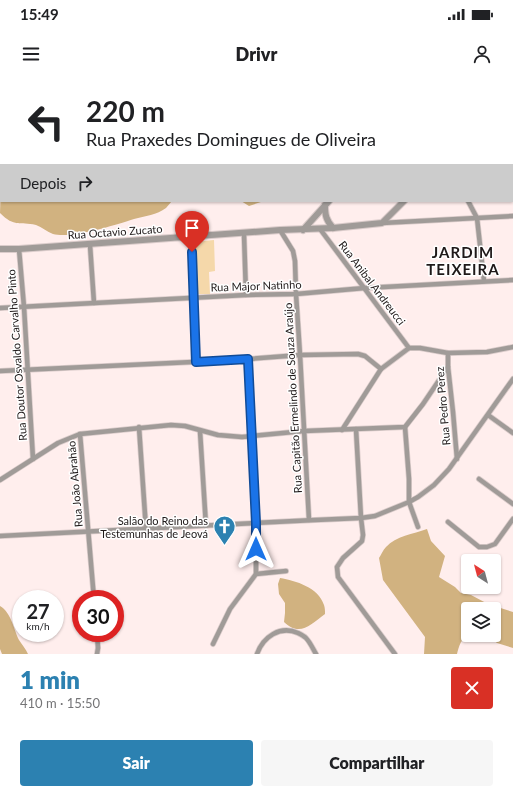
<!DOCTYPE html>
<html lang="pt">
<head>
<meta charset="utf-8">
<style>
  body { margin:0; font-family:Lato,sans-serif; background:#f6f6f6; color:#202124; height:100vh; display:flex; flex-direction:column; font-size:15px; white-space:nowrap }
  * { box-sizing:border-box; margin:0 }
  p { font-size:13px; color:#757577 }
  .icon { flex:none; width:22px; height:22px; fill:none; stroke:currentColor; stroke-width:2; stroke-linecap:round; stroke-linejoin:round }
  .map { position:relative; height:574px; overflow:hidden }
  .details { display:flex; flex-direction:column; background:#fff; flex:1 }
  .details>* { flex:none }
  .top-card { position:absolute; left:0px; top:0px; width:513px; height:122px; box-shadow:0 1px 3px #0004; background:#fff; color:#202124; overflow:hidden }
  .needle { width:26px; rotate:324deg }
  .tools { position:absolute; left:461px; top:474px; display:grid; gap:8px }
  .tools a { display:grid; place-items:center; width:40px; height:40px; border-radius:4px; background:#fff; box-shadow:0 1px 3px #0004; font-size:20px }
  .speed { position:absolute; left:12px; top:510px; display:flex; gap:8px; font-size:20px; font-weight:700; text-align:center }
  .speed>* { display:grid; place-content:center; width:52px; height:52px; border-radius:50%; background:#fff; box-shadow:0 1px 3px #0004; line-height:1 }
  .speed small { font-size:10px; font-weight:400 }
  .speed .limit { border:6px solid #d22; background:#fff; color:#111 }
  .pin { position:absolute; display:grid; place-items:center; width:34px; height:34px; color:#fff; margin:-41px -17px; border-radius:50% 50% 50% 0; rotate:-45deg; box-shadow:0 0 4px #0007 }
  .pin .icon { rotate:45deg }
  .me { position:absolute; width:44px; margin:-22px; rotate:0deg; stroke-linejoin:round; filter:drop-shadow(0 0 3px #0008) }
  .turn { display:flex; align-items:center; gap:14px; height:84px; padding:0 20px; font-size:18px }
  .turn .icon { width:52px; height:52px; stroke-width:2.5 }
  .turn b { display:block; font-size:28px; line-height:34px }
  .then { display:flex; align-items:center; height:38px; padding:0 20px; background:#0003; gap:8px; font-size:15px }
  .round { display:grid; place-items:center; flex:none; width:42px; height:42px; border-radius:4px; background:#f6f6f6 }
  .head { display:flex; align-items:center; justify-content:space-between; height:68px; padding:0 20px }
  h1 { font-size:24px; font-weight:800; line-height:30px; color:#2c81b1 }
  .action { display:flex; gap:8px; margin-top:auto; padding:8px 20px }
  .action a { flex:1; height:46px; border-radius:4px; background:#2c81b1; color:#fff; font-size:16px; font-weight:800; line-height:46px; text-align:center }
  .action a+a { background:#f6f6f6; color:#202124 }
  .status { display:flex; justify-content:space-between; align-items:center; height:28px; padding:0 20px; background:#fff; direction:ltr }
  .status svg { height:11px; fill:currentColor }
  header { display:flex; justify-content:space-between; align-items:center; height:52px; padding:0 20px; background:#fff; font-size:18px; font-weight:800 }
  .map>svg:first-child { display:block }
</style>
</head>
<body>
<div class="status"><b>15:49</b><svg viewBox="0 0 49 12"><path d="M0 12V9h3v3zM5 12V6h3v6zM10 12V3h3v9zM15 12V0h3v12zM26 1h20v11H26zM47 4h2v5h-2z"/></svg></div>
<header><svg class="icon" aria-label="menu" viewBox="0 0 24 24"><path d="M4 6h16M4 12h16M4 18h16"/></svg>Drivr<svg class="icon" aria-label="person" viewBox="0 0 24 24"><circle cx="12" cy="8" r="4"/><path d="M4 21q1-7 8-7t8 7"/></svg></header>
<div class="map">
<svg width="513" height="574" viewBox="0 0 513 574">
  <rect width="100%" height="100%" fill="#ffeeed"/>
  <path fill="#f5d8aa" d="M214,160L215,191L209,192L210,214H196L194,162Z"/>
  <g fill="#d1b280">
    <path d="M294,0H403L296,1Z"/>
    <path d="M1,101V121H172C170,123 168,126 166,128C157,135 145,136 134,139C115,145 72,159 53,154C47,152 42,147 36,145C19,141 15,148 0,133Z"/>
    <path d="M241,121H264L249,126Z"/>
    <path d="M427,449L431,461L445,476L439,497L455,507L461,513L471,515L488,524L513,532V568L497,563L487,555H494V529H468V554C461,559 459,566 457,574H424L425,557L383,500L379,478C381,475 383,470 386,467C396,456 413,454 427,449Z"/>
    <path d="M280,498C296,501 318,507 324,525C325,528 325,531 325,534C310,545 300,557 284,542L285,533V523L279,514L278,504Z"/>
    <path d="M0,526C11,532 14,550 19,560C22,565 26,569 28,574H2L0,569Z"/>
  </g>
  <g fill="none" stroke-linecap="round" stroke-linejoin="round">
    <defs>
      <g id="minor">
        <path d="M48,0L49,1"/>
        <path d="M60,1L62,0"/>
        <path d="M0,40L1,39"/>
        <path d="M512,93L513,95"/>
        <path d="M468,121L477,138L484,201"/>
        <path d="M382,143L513,136"/>
        <path d="M320,149L409,268"/>
        <path d="M280,150L293,171L295,181L296,214L300,275L309,440"/>
        <path d="M244,154L246,215"/>
        <path d="M192,157L196,282"/>
        <path d="M90,165L94,223"/>
        <path d="M19,169L24,227L33,379"/>
        <path d="M0,228L246,215L296,214L365,208L513,200"/>
        <path d="M448,273V287L453,332L457,379"/>
        <path d="M248,279L256,443V494"/>
        <path d="M0,291L236,280L300,275L358,274L365,276L381,289"/>
        <path d="M488,335L513,353"/>
        <path d="M139,347L146,449"/>
        <path d="M405,347L409,399V422L418,447"/>
        <path d="M356,349L361,438L363,455L362,461L343,478L337,487L338,497L395,574"/>
        <path d="M342,350L381,289L409,268H420L448,273L487,272L513,267"/>
        <path d="M200,351L206,446"/>
        <path d="M80,354L94,519"/>
        <path d="M479,399L513,424"/>
        <path d="M0,400L58,363L80,354L171,345L185,346L218,355L242,357L304,351L405,347L423,324L448,287"/>
        <path d="M448,442L479,467H487L495,464L513,439"/>
        <path d="M0,456L315,440L361,438L375,436L409,422L418,417L434,405L449,389L513,299"/>
        <path d="M97,553L98,568L97,574"/>
        <path d="M213,564L230,529L256,494L286,491"/>
        <path d="M257,574C263,557 280,545 298,553C300,554 304,556 306,558C310,562 313,569 316,574"/>
      </g>
      <g id="tertiary">
        <path d="M435,1V0"/>
        <path d="M512,1L513,0"/>
        <path d="M325,125C325,135 326,140 333,148"/>
        <path d="M303,150L329,121"/>
        <path d="M0,169H19L280,150L333,148L382,143L404,121"/>
      </g>
    </defs>
    <use href="#minor" stroke="#dbcccb" stroke-width="6"/>
    <use href="#tertiary" stroke="#dbcccb" stroke-width="8"/>
    <use href="#minor" stroke="#a09b98" stroke-width="4.5"/>
    <use href="#tertiary" stroke="#a09b98" stroke-width="6"/>
  </g>
  <g fill="none" stroke-linecap="round" stroke-linejoin="round">
    <defs>
      <path id="route" d="M192,172L196,282L248,279L256,443V469"/>
    </defs>
    <use href="#route" stroke="#114b97" stroke-width="10"/>
    <use href="#route" stroke="#1a73e8" stroke-width="7"/>
  </g>
  <defs>
    <symbol id="church-pin" viewBox="-11 -11 22 30"><path d="M0 17L-7.5 6A9.5 9.5 0 1 1 7.5 6Z" fill="#2c81b1" stroke="#fff"/><path d="M-1.2-6h2.4v3.5h3.3v2.4h-3.3V6h-2.4V-.1h-3.3v-2.4h3.3Z" fill="#fff"/></symbol>
  </defs>
  <g fill-rule="evenodd">
    <use href="#church-pin" x="212" y="434" width="25" height="34"/>
  </g>
  <g text-anchor="middle" stroke-width="3" stroke-linejoin="round" paint-order="stroke">
    <g font-size="11" fill="#1f1919" stroke="#fff">
      <text transform="translate(115 152) rotate(-4)" y="4">Rua Octavio Zucato</text>
      <text transform="translate(372 203) rotate(53)" y="4">Rua Anibal Andreucci</text>
      <text transform="translate(256 206) rotate(-2)" y="4">Rua Major Natinho</text>
      <text transform="translate(17 275) rotate(-94)" y="4">Rua Doutor Osvaldo Carvalho Pinto</text>
      <text transform="translate(293 318) rotate(-93)" y="4">Rua Capitão Ermelindo de Souza Araújo</text>
      <text transform="translate(443 326) rotate(-95)" y="4">Rua Pedro Perez</text>
      <text transform="translate(75 404) rotate(-95)" y="4">Rua João Abrahão</text>
    </g>
    <g font-size="11" fill="#1f1919" stroke="#fff" text-anchor="end">
      <text x="208" y="445">Salão do Reino das<tspan x="208" dy="13">Testemunhas de Jeová</tspan></text>
    </g>
    <g font-size="15" font-weight="bold" letter-spacing="1" fill="#1f1919" stroke="#fff">
      <text x="463" y="178">JARDIM<tspan x="463" dy="17">TEIXEIRA</tspan></text>
    </g>
  </g>
</svg>
<div class="tools">
<a><svg class="needle" viewBox="-14 -14 28 28"><path d="M0-13l5 13h-10z" fill="#e53935"/><path d="M0 13l5-13h-10z" fill="#757577"/></svg></a>
<a><svg class="icon" aria-label="layers" viewBox="0 0 24 24"><path d="M12 4l9 5-9 5-9-5zM3 14l9 5 9-5"/></svg></a>
</div>
<div class="speed"><div>27<small>km/h</small></div><div class="limit">30</div></div>
<div class="pin" style="left:192px;top:172px;background:#d93025"><svg class="icon" aria-label="arrive" viewBox="0 0 24 24"><path d="M6 21V4h12l-3 4 3 4H6"/></svg></div>
<svg class="me" style="left:256px;top:469px" viewBox="-20 -20 40 40"><path d="M0-17L14 15 0 8-14 15z" fill="#1a73e8" stroke="#fff" stroke-width="4"/></svg>
<div class="top-card">
<div class="turn"><svg class="icon" aria-label="left" viewBox="0 0 24 24"><path d="M17 20v-9H6M10 6l-5 5 5 5"/></svg><div><b>220 m</b>Rua Praxedes Domingues de Oliveira</div></div>
<div class="then">Depois<svg class="icon" aria-label="right" viewBox="0 0 24 24"><path d="M7 20v-9h11M14 6l5 5-5 5"/></svg></div>
</div>
</div>
<section class="details">
<div class="head"><div><h1>1 min</h1><p>410 m · 15:50</p></div><a class="round" style="background:#d93025;color:#fff"><svg class="icon" aria-label="close" viewBox="0 0 24 24"><path d="M6 6l12 12M18 6L6 18"/></svg></a></div>
<div class="action"><a>Sair</a><a>Compartilhar</a></div>
</section>
</body>
</html>
